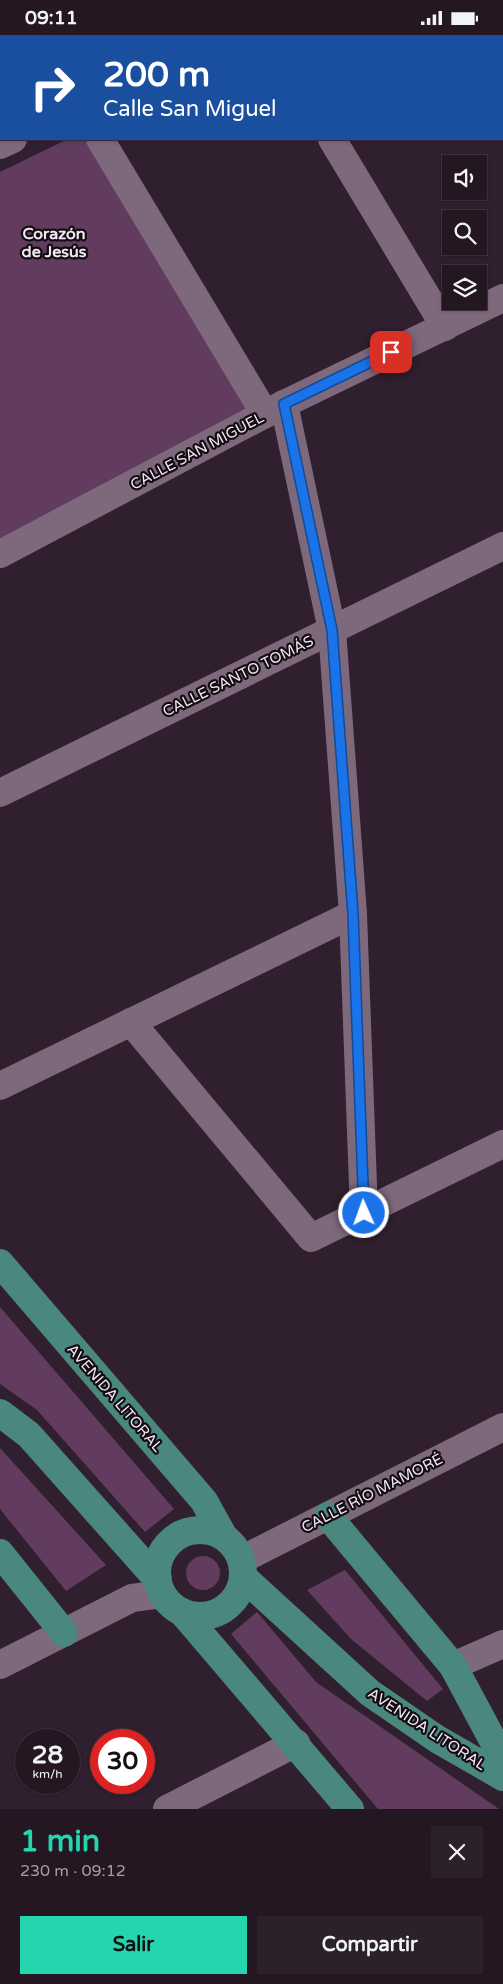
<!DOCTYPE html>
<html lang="es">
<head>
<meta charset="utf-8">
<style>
  body { margin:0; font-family:"Varela Round",sans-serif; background:#2c202a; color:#f1f3f6; height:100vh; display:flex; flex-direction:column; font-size:19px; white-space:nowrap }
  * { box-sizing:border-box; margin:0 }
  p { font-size:16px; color:#a39fa5 }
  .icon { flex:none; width:28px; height:28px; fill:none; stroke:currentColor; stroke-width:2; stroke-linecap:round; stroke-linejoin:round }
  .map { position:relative; height:1774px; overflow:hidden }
  .side { display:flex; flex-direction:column; background:#241722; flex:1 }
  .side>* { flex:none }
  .hud { position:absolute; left:0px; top:0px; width:504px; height:105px; box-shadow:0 1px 4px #0004,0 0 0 1px #413640; background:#1a4fa0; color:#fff; overflow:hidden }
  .tools { position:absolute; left:442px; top:120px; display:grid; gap:10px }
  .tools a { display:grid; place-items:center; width:45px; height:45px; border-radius:0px; background:#241722; box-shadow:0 1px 4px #0004,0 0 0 1px #413640; font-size:25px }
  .speed { position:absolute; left:15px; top:1694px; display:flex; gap:10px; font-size:25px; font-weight:700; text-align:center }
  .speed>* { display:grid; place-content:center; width:65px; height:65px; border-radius:50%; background:#241722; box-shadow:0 1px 4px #0004,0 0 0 1px #413640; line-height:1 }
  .speed small { font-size:12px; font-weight:400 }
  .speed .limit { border:8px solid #d22; background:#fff; color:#111 }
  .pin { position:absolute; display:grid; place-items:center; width:42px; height:42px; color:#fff; margin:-21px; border-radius:10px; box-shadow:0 2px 8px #0006 }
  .me { position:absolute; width:55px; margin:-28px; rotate:358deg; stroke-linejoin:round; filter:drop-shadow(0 0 4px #0008) }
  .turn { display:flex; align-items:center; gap:18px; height:105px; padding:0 20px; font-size:22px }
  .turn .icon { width:65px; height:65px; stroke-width:2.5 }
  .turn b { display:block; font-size:35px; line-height:42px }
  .round { display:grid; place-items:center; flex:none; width:52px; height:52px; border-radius:0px; background:#2c202a }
  .headline { display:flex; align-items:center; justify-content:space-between; height:85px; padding:0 20px }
  h1 { font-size:30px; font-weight:700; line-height:38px; color:#24d5ae }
  .primary-button { display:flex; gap:10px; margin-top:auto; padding:10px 20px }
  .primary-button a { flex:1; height:58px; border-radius:0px; background:#24d5ae; color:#111; font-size:20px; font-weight:700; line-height:58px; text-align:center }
  .primary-button a+a { background:#2c202a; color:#f1f3f6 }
  .status { display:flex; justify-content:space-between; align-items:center; height:35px; padding:0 25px; background:#241722; direction:ltr }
  .status svg { height:14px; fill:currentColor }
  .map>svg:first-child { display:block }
</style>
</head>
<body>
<div class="status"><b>09:11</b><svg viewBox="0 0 49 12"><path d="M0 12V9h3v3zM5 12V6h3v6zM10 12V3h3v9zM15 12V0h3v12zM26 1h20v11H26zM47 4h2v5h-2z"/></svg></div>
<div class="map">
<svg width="503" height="1774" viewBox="0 0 503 1774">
  <rect width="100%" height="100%" fill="#301f2e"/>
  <g fill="#613c5e">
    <path d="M68,104H92L252,380L0,511V137Z"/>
    <path d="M0,1272L174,1474L145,1497L37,1375L0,1349Z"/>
    <path d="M0,1413L106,1530L66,1556L0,1474Z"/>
    <circle cx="203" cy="1538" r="17"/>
    <path d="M345,1535L443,1654L427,1666L351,1604L307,1555Z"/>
    <path d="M257,1577L316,1647L499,1774H378L231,1599Z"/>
  </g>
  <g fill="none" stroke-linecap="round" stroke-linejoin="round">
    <g stroke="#7d697b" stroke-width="28">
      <path d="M269,0L270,1"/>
      <path d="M495,0V1"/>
      <path d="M212,1L214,0"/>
      <path d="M100,104L265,379"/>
      <path d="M332,104L445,292"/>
      <path d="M0,110L13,104"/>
      <path d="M284,369L332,595L353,879L364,1178"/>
      <path d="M0,519L284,369L503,263"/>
      <path d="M0,758L503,511"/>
      <path d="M131,987L311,1203L503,1109"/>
      <path d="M0,1051L353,879"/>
      <path d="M241,1525L503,1392"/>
      <path d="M0,1630L132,1563L162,1559"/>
      <path d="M453,1631L503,1609"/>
      <path d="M167,1774L296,1708"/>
    </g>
    <g stroke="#4a877e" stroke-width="28">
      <path d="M0,1228L204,1466L224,1502"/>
      <path d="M0,1378L29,1400L158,1545"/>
      <path d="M328,1481L453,1631L503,1724"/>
      <circle cx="200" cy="1538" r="43"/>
      <path d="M0,1518L64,1598"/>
      <path d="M243,1542L370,1658L437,1704L503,1742"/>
      <path d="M182,1577L350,1774"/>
    </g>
  </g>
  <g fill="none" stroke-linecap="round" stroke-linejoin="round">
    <defs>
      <path id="route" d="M364,1178L353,879L332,595L284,369L391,317"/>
    </defs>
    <use href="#route" stroke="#114b97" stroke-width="12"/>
    <use href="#route" stroke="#1a73e8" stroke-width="9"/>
  </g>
  <g text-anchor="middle" stroke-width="4.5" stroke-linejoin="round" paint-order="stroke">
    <g font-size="15" fill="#f3e8f2" stroke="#130c12">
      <text transform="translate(197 416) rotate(-28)" y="5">CALLE SAN MIGUEL</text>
      <text transform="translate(238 641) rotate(-26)" y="5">CALLE SANTO TOMÁS</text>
      <text transform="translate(115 1363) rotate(49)" y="5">AVENIDA LITORAL</text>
      <text transform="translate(372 1458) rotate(-27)" y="5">CALLE RÍO MAMORÉ</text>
      <text transform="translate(427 1694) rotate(33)" y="5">AVENIDA LITORAL</text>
    </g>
    <g font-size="16" font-weight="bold" fill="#f3e8f2" stroke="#130c12">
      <text x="54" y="204">Corazón<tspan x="54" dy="18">de Jesús</tspan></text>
    </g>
  </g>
</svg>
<div class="tools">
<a><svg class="icon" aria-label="sound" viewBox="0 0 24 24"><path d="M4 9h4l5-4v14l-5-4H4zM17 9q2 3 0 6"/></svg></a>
<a><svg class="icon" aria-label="search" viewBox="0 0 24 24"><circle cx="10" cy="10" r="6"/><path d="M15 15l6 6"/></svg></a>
<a><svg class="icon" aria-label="layers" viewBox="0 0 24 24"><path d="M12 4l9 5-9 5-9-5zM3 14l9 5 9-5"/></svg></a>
</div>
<div class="speed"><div>28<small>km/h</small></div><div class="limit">30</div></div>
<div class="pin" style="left:391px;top:317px;background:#d93025"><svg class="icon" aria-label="arrive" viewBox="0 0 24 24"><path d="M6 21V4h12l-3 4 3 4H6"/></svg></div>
<svg class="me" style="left:364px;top:1178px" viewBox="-20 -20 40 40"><circle r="17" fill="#1a73e8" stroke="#fff" stroke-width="3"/><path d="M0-11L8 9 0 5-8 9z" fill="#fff"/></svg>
<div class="hud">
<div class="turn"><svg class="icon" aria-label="right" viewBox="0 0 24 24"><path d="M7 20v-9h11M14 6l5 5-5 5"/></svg><div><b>200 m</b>Calle San Miguel</div></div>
</div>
</div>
<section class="side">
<div class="headline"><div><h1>1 min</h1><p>230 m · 09:12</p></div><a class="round"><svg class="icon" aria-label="close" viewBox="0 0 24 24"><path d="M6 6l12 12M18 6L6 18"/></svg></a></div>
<div class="primary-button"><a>Salir</a><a>Compartir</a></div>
</section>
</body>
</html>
